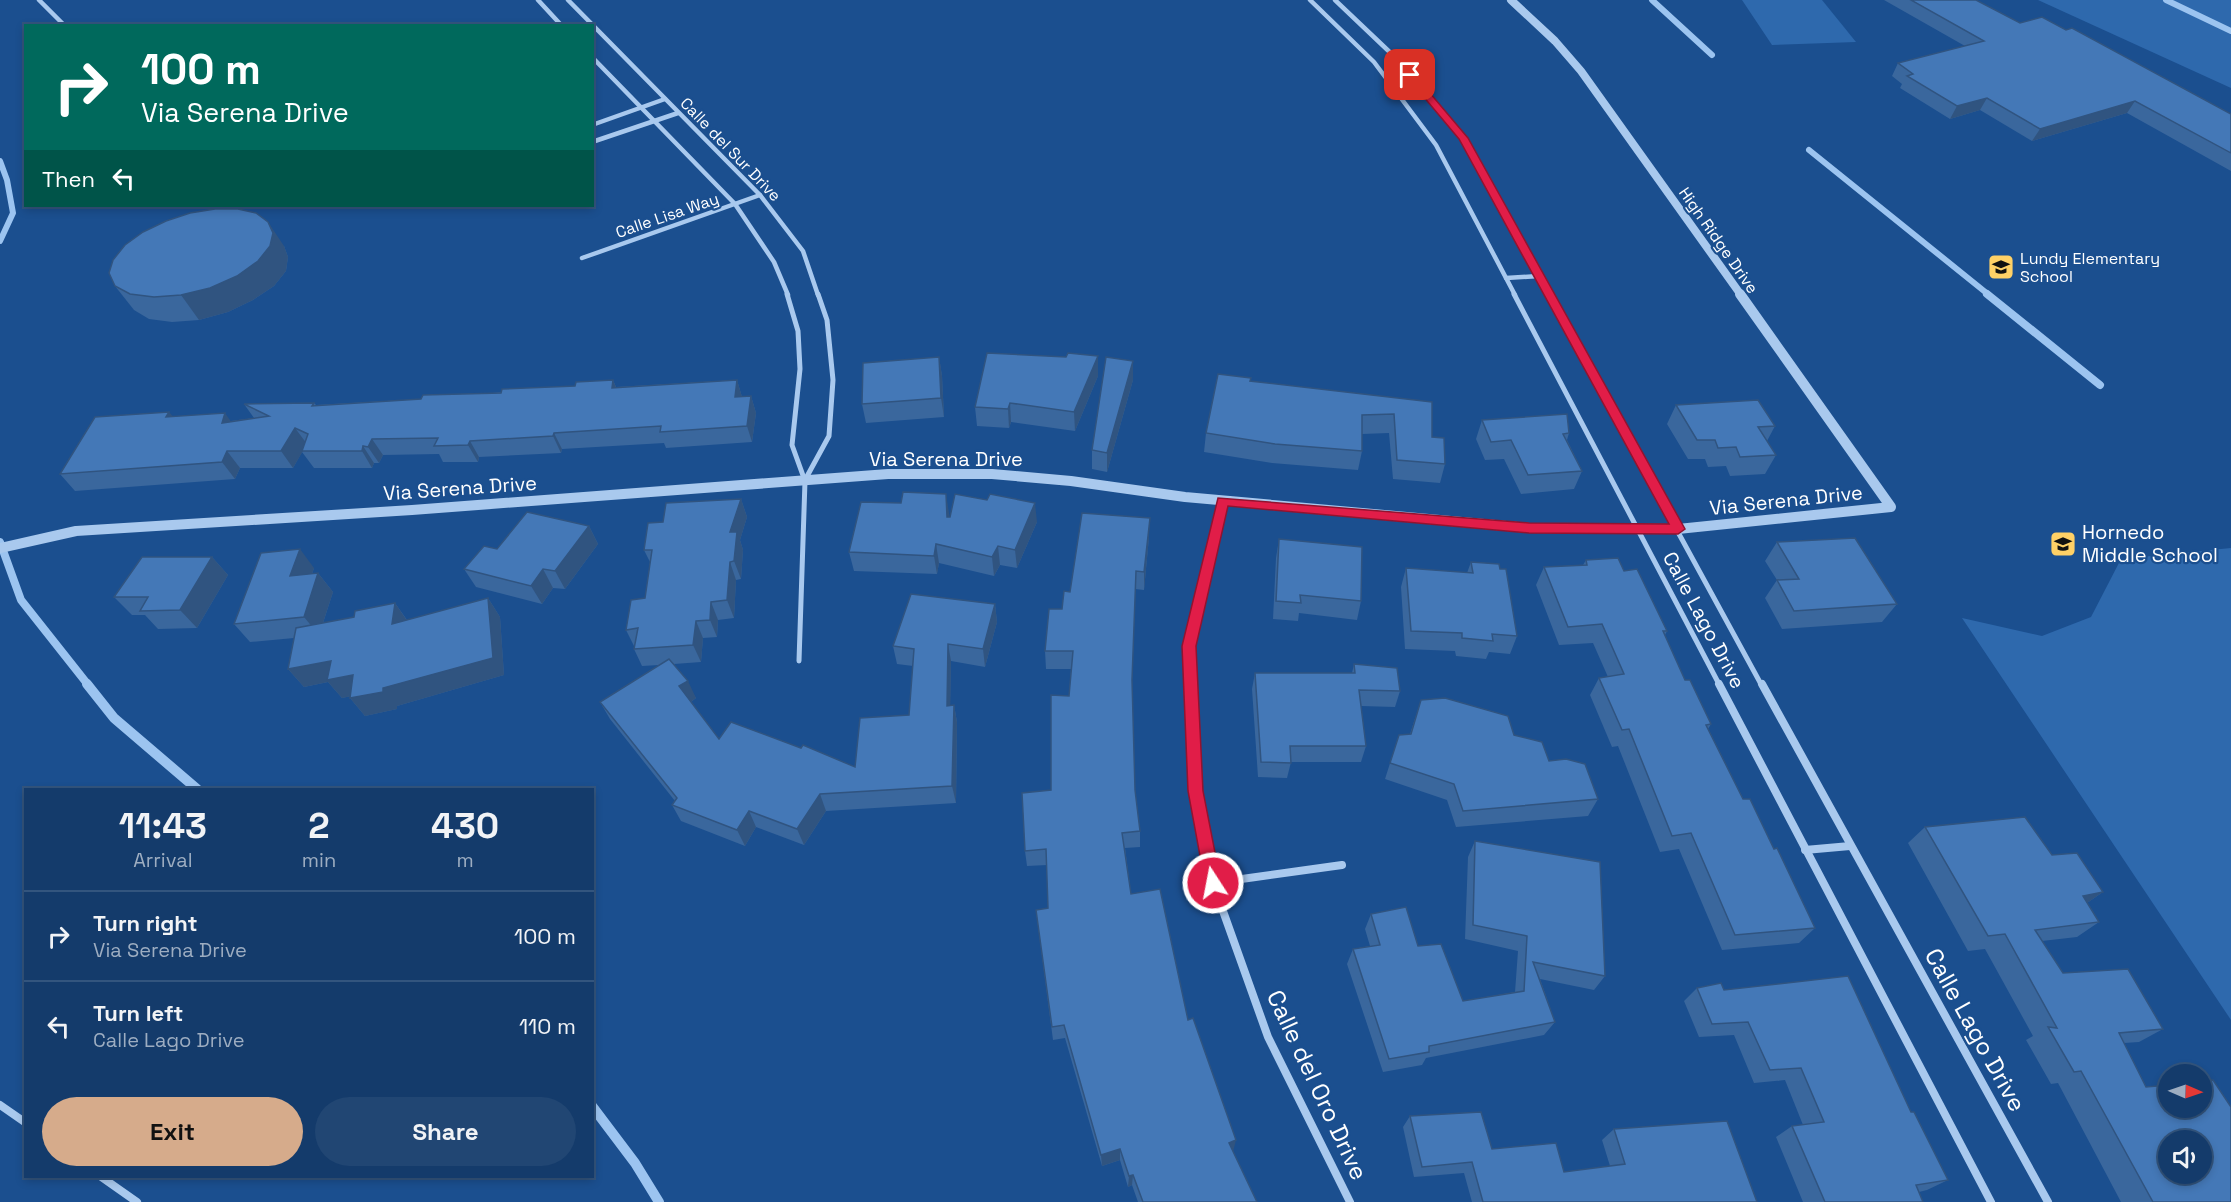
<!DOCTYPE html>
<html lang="en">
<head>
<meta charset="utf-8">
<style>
  body { margin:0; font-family:"Space Grotesk",sans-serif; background:#214673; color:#f1f3f6; height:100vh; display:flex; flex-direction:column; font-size:22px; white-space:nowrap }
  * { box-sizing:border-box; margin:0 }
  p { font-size:20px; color:#9dadc1 }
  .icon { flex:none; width:33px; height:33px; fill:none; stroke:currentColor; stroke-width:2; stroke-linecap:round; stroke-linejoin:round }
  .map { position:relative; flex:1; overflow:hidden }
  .details { position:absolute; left:24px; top:788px; width:570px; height:390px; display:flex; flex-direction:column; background:#143b6b; border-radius:0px; box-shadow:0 3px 9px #0003,0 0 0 2px #33557e }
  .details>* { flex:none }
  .hud { position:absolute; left:24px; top:24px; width:570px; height:183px; border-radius:0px; box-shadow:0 3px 9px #0003,0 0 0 2px #33557e; background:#00695c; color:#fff; overflow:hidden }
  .needle { width:39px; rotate:92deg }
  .fabs { position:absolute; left:2158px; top:1064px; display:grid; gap:12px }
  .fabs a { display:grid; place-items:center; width:54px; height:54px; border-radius:50%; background:#143b6b; box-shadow:0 3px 9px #0003,0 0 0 2px #33557e; font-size:30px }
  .pin { position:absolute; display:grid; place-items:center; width:51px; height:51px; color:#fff; margin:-26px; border-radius:12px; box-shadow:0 3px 9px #0006 }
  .me { position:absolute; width:66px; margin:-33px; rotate:349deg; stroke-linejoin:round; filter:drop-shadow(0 0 4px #0008) }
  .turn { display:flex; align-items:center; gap:21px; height:126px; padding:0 18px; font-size:27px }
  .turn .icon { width:78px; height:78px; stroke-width:2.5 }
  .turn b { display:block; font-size:42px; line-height:51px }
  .then { display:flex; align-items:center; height:57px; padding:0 18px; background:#0003; gap:12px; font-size:22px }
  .eta { display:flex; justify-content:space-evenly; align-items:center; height:102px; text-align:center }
  .eta b { font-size:36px; font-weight:700; line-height:42px }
  .primary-button { display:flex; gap:12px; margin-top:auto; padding:12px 18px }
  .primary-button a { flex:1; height:69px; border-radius:36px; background:#d6ab8b; color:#111; font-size:24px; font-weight:700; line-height:69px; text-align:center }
  .primary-button a+a { background:#214673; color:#f1f3f6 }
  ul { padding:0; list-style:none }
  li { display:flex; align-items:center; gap:18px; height:90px; padding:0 18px; border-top:2px solid #33557e }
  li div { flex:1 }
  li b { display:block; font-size:22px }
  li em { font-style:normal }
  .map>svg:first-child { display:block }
</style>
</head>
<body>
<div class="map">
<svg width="2231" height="1202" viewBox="0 0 2231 1202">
  <rect width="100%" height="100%" fill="#1b4f8f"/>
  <g fill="#2e69ad">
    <path d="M1742,0H1822L1856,42L1772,45Z"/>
    <path d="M2038,0H2231V88Z"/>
    <path d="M2231,548V1020L1962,618L2042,636L2091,617L2121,559Z"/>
  </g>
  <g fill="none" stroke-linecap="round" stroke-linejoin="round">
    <g stroke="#9cc4f0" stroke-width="6">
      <path d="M1652,0L1712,55"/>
      <path d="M2166,0L2231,31"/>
      <path d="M1809,150L1989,295"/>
      <path d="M0,161L7,180L13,213L0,241"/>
    </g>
    <g stroke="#9cc4f0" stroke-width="8">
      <path d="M1987,294L2100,385"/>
      <path d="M0,542L21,600L89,686"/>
    </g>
    <g stroke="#9cc4f0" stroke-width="10">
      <path d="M87,684L114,718L197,789"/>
      <path d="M592,1106L635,1163L659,1202"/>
    </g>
    <g stroke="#a9c9ee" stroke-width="4.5">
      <path d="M39,0L65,26"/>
      <path d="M538,0L562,26"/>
      <path d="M568,0L760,195L803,251L818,295"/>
      <path d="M1310,0L1374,62L1436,145L1515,295"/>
      <path d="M1335,0L1397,59L1463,138L1549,295"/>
      <path d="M592,57L735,204L774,262L788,295"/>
      <path d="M1398,94L1423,91"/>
      <path d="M592,125L665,99"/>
      <path d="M592,142L678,113"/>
      <path d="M582,258L760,195"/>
      <path d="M1506,278L1539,276"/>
    </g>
    <g stroke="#a9c9ee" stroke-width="5">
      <path d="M787,294L798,331L800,369L792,445L805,481L799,661"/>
      <path d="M1514,294L1720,686"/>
      <path d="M1548,294L1762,686"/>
      <path d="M805,480L829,436L833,380L827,320L818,294"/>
      <path d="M1191,686L1189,646L1223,501"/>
    </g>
    <g stroke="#a9c9ee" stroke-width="8">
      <path d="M1191,684L1196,791L1213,883L1268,1037L1350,1202"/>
      <path d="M1719,684L1991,1202"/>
      <path d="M1762,684L2048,1202"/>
      <path d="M1805,850L1850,846"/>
      <path d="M1213,883L1342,865"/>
      <path d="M0,1105L26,1123"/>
      <path d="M100,1176L137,1202"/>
    </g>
    <path stroke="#a9c9ee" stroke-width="8" d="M1511,0L1555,41L1581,71L1741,295"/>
    <path stroke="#a9c9ee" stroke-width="10" d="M0,548L76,531L412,510L888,474H992L1071,481L1185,497L1529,528L1678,529L1891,507L1740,294"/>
  </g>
  <g fill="#3a679d">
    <path d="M1884,0H1976L2020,23L2231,114V171L2127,113L2032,141L1980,110L1950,119L1900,88L1902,84L1892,76L1898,63L1965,46Z"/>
    <path d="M284,246L288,257L286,271L274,286L253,300L228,312L199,320L172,322L149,319L134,310L115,286Z"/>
    <path d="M1098,356V376L1075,431L1011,422L1009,428L977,426L975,407L1066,357Z"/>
    <path d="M939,357L942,376L944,417L866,423L862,404Z"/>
    <path d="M1133,361V380L1107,472L1092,469V450Z"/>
    <path d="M613,380L616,387L737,380L742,397L751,396L756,413L752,442L666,448L664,443L562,449L561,453L479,457L478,462H443L439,454L383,455L379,463H374L372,468H314L302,452L293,468H240L235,479L75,491L60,474L231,421L254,418L244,404L314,403L316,405L421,399L575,386Z"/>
    <path d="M1251,381L1432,402V437L1445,464L1440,483L1393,479L1389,433L1362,434V451L1358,470L1272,463L1204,452L1206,433Z"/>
    <path d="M1676,405L1775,426L1767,441L1776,455L1765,474L1730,476L1726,466L1708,467L1705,459H1688L1667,424Z"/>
    <path d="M1482,420L1569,433L1567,440L1582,471L1574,489L1521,494L1504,459L1485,460L1476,439Z"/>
    <path d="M741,499L747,517L740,540L743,550L741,579L736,580L734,618L718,620L717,637L703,638L701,662L674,664L696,698L691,702L719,739L801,748L855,767L909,715L913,666L897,664L893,646L995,604L997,622L985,667L951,661L950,705H954L957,722L956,803L826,811L804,845L756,827L745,846L681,821L672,805L675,801L610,719L600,702L659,665L642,666L634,649V646L626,630L645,598L650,562L644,550L663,522Z"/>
    <path d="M949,513V517L1037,522L1017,568L1000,565L994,576L939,563L937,574L854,571L849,552Z"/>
    <path d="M589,526L598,544L565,589L553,588L542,604L476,587L464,569L497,549Z"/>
    <path d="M1149,537L1144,590L1135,589L1132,684L1135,790L1140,831V847L1125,848L1131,894L1188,1020L1233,1152L1257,1202H1138L1132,1185L1128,1187L1120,1160L1102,1166L1065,1038L1053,1040L1036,910L1048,908L1047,865L1027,866L1025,851L1051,790L1069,696L1071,669H1046L1045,651L1070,592Z"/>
    <path d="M1279,539L1361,601L1357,620L1299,613L1298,621L1273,619L1276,558Z"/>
    <path d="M1777,542L1897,604L1882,622L1782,629L1765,598L1777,580L1765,561Z"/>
    <path d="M212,557L228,575L197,628L158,629L145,615H132L114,597Z"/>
    <path d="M1586,560L1624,571L1667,631L1665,635L1685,680L1711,724L1708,729L1743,799L1774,849L1815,928L1799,943L1722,950L1679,849L1660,852L1618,746L1612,747L1590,695L1599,678L1608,677L1593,643L1559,645L1536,585L1544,567L1583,565Z"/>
    <path d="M1471,562L1517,636L1510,654L1489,652L1486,659L1456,656L1455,651L1405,649L1401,587L1406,568L1467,573Z"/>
    <path d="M314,568L312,574L318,573L333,592L323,623L354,617L395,603L407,620L488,598L500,617L504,675L397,706V709L365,716L350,698L351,696L342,698L328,682L304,687L288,669L294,638L250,642L234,624Z"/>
    <path d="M1354,664L1400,691L1395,707L1361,706L1366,746L1361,762H1291L1287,778L1258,777L1252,689L1255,673H1352Z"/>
    <path d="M1421,700L1514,735L1598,799L1588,816L1456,827L1447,800L1385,779L1399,735L1410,734Z"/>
    <path d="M1925,827L2052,855L2103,892L2087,903L2099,922L2077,937L2042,941L2063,973L2163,1029L2139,1042L2124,1043L2146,1087L2231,1202H2121L2058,1083L2051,1084L2026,1040L2033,1036L1985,949L1968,951L1908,843Z"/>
    <path d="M1475,841L1605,976L1594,990L1540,979L1555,1022L1544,1035L1426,1058L1422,1065L1383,1072L1347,964L1353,949L1370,946L1365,929L1371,914L1418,946L1463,1001L1515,992L1518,951L1465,939L1468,857Z"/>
    <path d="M1697,988L1724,990L1911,1112L1948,1180L1927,1190L1919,1192L1923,1202H1803L1776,1137L1792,1126L1803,1125L1785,1080L1754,1083L1734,1035L1699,1037L1684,1001Z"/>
    <path d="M1410,1116L1492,1149L1564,1172L1610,1166L1602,1140L1614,1129L1757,1202H1472L1464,1173L1414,1177L1403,1127Z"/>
  </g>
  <g fill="#305480">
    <path d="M1987,98L1980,110L1950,119L1957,106Z"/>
    <path d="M2135,101L2127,113L2032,141L2040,129Z"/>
    <path d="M268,222L284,246L288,257L286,271L274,286L253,300L228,312L199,320L181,295Z"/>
    <path d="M1098,356V376L1075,431L1074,412Z"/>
    <path d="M939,357L942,376L944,417L941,398Z"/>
    <path d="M1133,361V380L1107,472V453Z"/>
    <path d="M613,380L620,397L612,388Z"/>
    <path d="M737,380L742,397H735Z"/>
    <path d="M751,396L756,413L752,442L747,426Z"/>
    <path d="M1010,403L1011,422L1009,428L1008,409Z"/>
    <path d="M169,412L183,428L166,417Z"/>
    <path d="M225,413L237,430L222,423Z"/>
    <path d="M295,428L307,444L293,468L281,451Z"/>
    <path d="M554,433L562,449L561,453L553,436Z"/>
    <path d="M372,439L383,455L379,463L368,447Z"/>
    <path d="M470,441L479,457L478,462L468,445Z"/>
    <path d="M363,446L374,463L372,468L362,451Z"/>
    <path d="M227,451L240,468L235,479L222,462Z"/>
    <path d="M946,494L949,513L950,536L947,517Z"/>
    <path d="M741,499L747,517L740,540L743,550L741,579L734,561L730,532Z"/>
    <path d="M1035,503L1037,522L1017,568L1015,550Z"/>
    <path d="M1150,518L1149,537L1144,590V572Z"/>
    <path d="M589,526L598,544L565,589L555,571Z"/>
    <path d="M936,544L939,563L937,574L934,556Z"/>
    <path d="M998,546L1000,565L994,576L992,557Z"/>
    <path d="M300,549L314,568L305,594L290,576Z"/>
    <path d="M212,557L228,575L197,628L180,610Z"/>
    <path d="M730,562L736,580L734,618L727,600Z"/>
    <path d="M543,569L553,588L542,604L531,586Z"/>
    <path d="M318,573L333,592L319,635L304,617Z"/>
    <path d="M488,598L500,617L504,675L397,706V709L365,716L350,698L383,688Z"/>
    <path d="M711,602L718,620L717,637L710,620Z"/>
    <path d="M395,603L408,622L392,624Z"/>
    <path d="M995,604L997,622L985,667L983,649Z"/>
    <path d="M696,621L703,638L701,662L693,645Z"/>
    <path d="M948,644L951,661L950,723L947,706Z"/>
    <path d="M331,661L353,675L368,693L342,698L328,682L304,687L288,669Z"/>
    <path d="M688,681L696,698L688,704L679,686Z"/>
    <path d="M954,705L957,722L956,803L952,786Z"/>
    <path d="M820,794L826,811L804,845L797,829Z"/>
    <path d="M749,811L756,827L745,846L737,830Z"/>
    <path d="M2103,892L2081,907L2083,896Z"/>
    <path d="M1236,1140L1233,1152L1229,1143Z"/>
    <path d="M1120,1149V1160L1102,1166L1101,1155Z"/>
    <path d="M1133,1175L1132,1185L1128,1187L1129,1176Z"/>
  </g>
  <g fill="#4478b7" stroke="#305480" stroke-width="1.5" fill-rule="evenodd">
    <path d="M1911,0H1976L2020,23L2042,17L2066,30L2072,28L2231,114V153L2135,101L2040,129L1987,98L1957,106L1907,76L1913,74L1898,63L1984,41Z"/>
    <path d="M215,209H238L256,213L268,222L273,233L270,246L258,261L237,276L210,288L181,295L154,297L130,294L115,286L109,273L113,260L125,245L143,232L166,221L190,213Z"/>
    <path d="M987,353L1066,357L1068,353L1098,356L1074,412L1010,403L1008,409L975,407Z"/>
    <path d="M939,357L941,398L862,404L863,363Z"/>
    <path d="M1106,357L1133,361L1107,453L1092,450Z"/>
    <path d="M1218,374L1251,378L1250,381L1432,402V437L1444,438L1445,464L1397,460L1394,414L1362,415V451L1275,444L1206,433Z"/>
    <path d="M613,380L612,388L737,380L735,397L751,396L747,426L660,432L661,426L554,433L553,436L470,441L468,445L434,446L438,438L372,439L368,447L363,446L362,451H302L308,434L295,428L281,451H227L222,462L60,474L95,417L169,412L166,417L225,413L222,423L269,416L244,404L314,403L312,406L421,399L423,395L501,393L502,389L575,386L576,382Z"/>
    <path d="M1758,400L1775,426L1758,427L1776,455L1740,457L1736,447L1718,448L1715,440H1697L1676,405Z"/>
    <path d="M1567,414L1569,433L1563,434L1582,471L1528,475L1511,440L1491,442L1482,420Z"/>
    <path d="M903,492L946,494L947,517H950L955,494L987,500L990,494L1035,503L1015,550L998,546L992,557L936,544L934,556L849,552L861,502L901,503Z"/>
    <path d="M741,499L730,532H737L734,561L730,562L727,600L711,602L710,620L696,621L693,645L634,649L638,628L626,630L631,600L645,598L652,550H644L648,523L663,522L666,503Z"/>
    <path d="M527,512L589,526L555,571L543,569L531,586L464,569L484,546L497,549Z"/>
    <path d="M1082,513L1150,518L1144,572L1136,571L1132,680L1135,790L1140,831L1122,833L1131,894L1160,889L1188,1020L1193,1018L1236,1140L1229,1143L1257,1202H1143L1133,1175L1129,1176L1120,1149L1101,1155L1064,1025L1052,1027L1036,910L1048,908L1046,849L1025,851L1022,793L1051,790V695L1069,696L1073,651H1045L1049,609H1062L1064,591L1070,592Z"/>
    <path d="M1855,538L1897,604L1794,611L1777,580L1799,579L1777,542Z"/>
    <path d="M1279,539L1362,547L1361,601L1300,595L1301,603L1276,601Z"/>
    <path d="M300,549L290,576L318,573L304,617L234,624L261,553Z"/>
    <path d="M142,557H212L180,610L140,611L148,597H114Z"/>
    <path d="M1618,558L1624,571L1637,569L1667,631H1663L1685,680H1690L1711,724L1706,725L1743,799H1750L1774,849L1777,848L1815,928L1735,935L1691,833L1672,836L1629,729L1622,730L1599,678L1624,674L1602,624L1568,627L1544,567L1587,565L1586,560Z"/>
    <path d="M1471,562L1499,564L1500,569H1506L1517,636L1492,634L1493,641L1462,638V633L1411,631L1406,568L1473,573Z"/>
    <path d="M911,594L995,604L983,649L948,644L947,706L954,705L952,786L820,794L797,829L749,811L737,830L672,805L677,798L600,702L669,659L688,681L679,686L719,739L731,722L801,748L803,745L855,767L860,718L909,715L914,649L893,646Z"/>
    <path d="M488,598L493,658L383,688V692L350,698L353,675L327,680L331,661L288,669L296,628L354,617L355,611L395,603L392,624Z"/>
    <path d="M1354,664L1397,668L1400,691L1359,690L1366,746H1290L1291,763L1261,762L1255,673H1355Z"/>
    <path d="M1445,698L1508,716L1514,735L1542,742L1549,761L1566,759L1585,764L1598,799L1463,811L1454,784L1390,763L1399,735L1411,734L1421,700Z"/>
    <path d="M2025,817L2052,855L2077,853L2103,892L2083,896L2099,922L2035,930L2063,973L2128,969L2163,1029L2119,1033L2146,1087L2169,1085V1107H2202V1081L2213,1080L2231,1107V1202H2153L2081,1071L2074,1072L2048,1027L2057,1028L2005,934L1988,936L1925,827ZM2169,1140H2202V1173H2169Z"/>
    <path d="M1475,841L1600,862L1605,976L1533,962L1555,1022L1429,1046V1052L1389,1059L1353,949L1380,945L1371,914L1406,907L1418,946L1441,944L1463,1001L1524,991L1527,936L1473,925Z"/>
    <path d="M1848,976L1911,1112H1914L1948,1180L1916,1185L1923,1202H1825L1792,1126L1824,1122L1801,1068L1770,1070L1748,1022L1712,1024L1697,988L1721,983L1724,990Z"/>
    <path d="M1481,1112L1492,1149L1556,1143L1564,1172L1625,1164L1614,1129L1727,1121L1757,1202H1483L1472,1162L1422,1167L1410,1116Z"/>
  </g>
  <path fill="#e11d48" stroke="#92132f" stroke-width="1.5" d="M1407,73H1413L1468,138L1685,529L1678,534L1529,533L1228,506L1196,646L1203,791L1221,883L1219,889L1213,891L1208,889L1205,883L1188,791L1182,646L1218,498L1529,523L1669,524L1459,139L1407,77Z"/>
  <defs>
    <symbol id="school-square" viewBox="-11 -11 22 22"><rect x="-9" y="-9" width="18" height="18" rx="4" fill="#ffd166" stroke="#1b4f8f"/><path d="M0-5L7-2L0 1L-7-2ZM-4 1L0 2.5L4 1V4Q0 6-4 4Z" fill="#111"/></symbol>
  </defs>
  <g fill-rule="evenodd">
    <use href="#school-square" x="1986" y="252" width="30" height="30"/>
    <use href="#school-square" x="2048" y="529" width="30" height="30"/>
  </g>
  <g text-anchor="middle" stroke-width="4.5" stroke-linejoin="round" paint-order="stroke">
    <g font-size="16" fill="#fff" stroke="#1b4f8f">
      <text transform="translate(731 149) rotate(46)" y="6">Calle del Sur Drive</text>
      <text transform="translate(667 215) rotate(-19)" y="6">Calle Lisa Way</text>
      <text transform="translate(1719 240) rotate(55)" y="6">High Ridge Drive</text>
    </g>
    <g font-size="16" fill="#fff" stroke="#1b4f8f" text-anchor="start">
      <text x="2020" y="264">Lundy Elementary<tspan x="2020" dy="18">School</tspan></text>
    </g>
    <g font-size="20" fill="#fff" stroke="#1b4f8f">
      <text x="946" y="466">Via Serena Drive</text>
      <text transform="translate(460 488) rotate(-4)" y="7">Via Serena Drive</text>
      <text transform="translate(1786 500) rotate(-6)" y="7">Via Serena Drive</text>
      <text transform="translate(1704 620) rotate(62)" y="7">Calle Lago Drive</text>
    </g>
    <g font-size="20" fill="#fff" stroke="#1b4f8f" text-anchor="start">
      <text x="2082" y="539">Hornedo<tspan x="2082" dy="23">Middle School</tspan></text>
    </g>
    <g font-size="24" fill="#fff" stroke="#1b4f8f">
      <text transform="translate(1975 1030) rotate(61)" y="8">Calle Lago Drive</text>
      <text transform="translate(1317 1085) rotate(65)" y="8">Calle del Oro Drive</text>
    </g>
  </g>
</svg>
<div class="fabs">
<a><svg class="needle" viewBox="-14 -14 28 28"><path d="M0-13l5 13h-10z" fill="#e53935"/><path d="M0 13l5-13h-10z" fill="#9dadc1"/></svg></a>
<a><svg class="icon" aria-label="sound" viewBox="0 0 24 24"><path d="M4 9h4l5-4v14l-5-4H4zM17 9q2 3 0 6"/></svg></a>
</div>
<div class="pin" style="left:1410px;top:75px;background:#d93025"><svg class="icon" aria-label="arrive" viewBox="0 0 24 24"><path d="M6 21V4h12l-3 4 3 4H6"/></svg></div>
<svg class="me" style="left:1213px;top:883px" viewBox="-20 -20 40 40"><circle r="17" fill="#e11d48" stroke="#fff" stroke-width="3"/><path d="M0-11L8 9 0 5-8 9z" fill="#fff"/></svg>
<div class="hud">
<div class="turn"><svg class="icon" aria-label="right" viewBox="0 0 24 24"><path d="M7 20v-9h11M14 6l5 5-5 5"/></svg><div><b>100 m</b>Via Serena Drive</div></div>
<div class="then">Then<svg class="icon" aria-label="left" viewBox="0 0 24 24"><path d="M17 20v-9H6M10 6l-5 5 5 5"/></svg></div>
</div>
<section class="details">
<div class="eta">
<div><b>11:43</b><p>Arrival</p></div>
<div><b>2</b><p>min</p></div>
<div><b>430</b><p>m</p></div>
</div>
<ul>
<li><svg class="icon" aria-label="right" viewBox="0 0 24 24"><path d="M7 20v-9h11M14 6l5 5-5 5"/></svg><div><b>Turn right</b><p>Via Serena Drive</p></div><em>100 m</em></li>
<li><svg class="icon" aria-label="left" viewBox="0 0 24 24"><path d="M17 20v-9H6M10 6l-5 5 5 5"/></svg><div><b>Turn left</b><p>Calle Lago Drive</p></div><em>110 m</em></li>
</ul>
<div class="primary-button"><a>Exit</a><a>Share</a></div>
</section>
</div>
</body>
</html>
